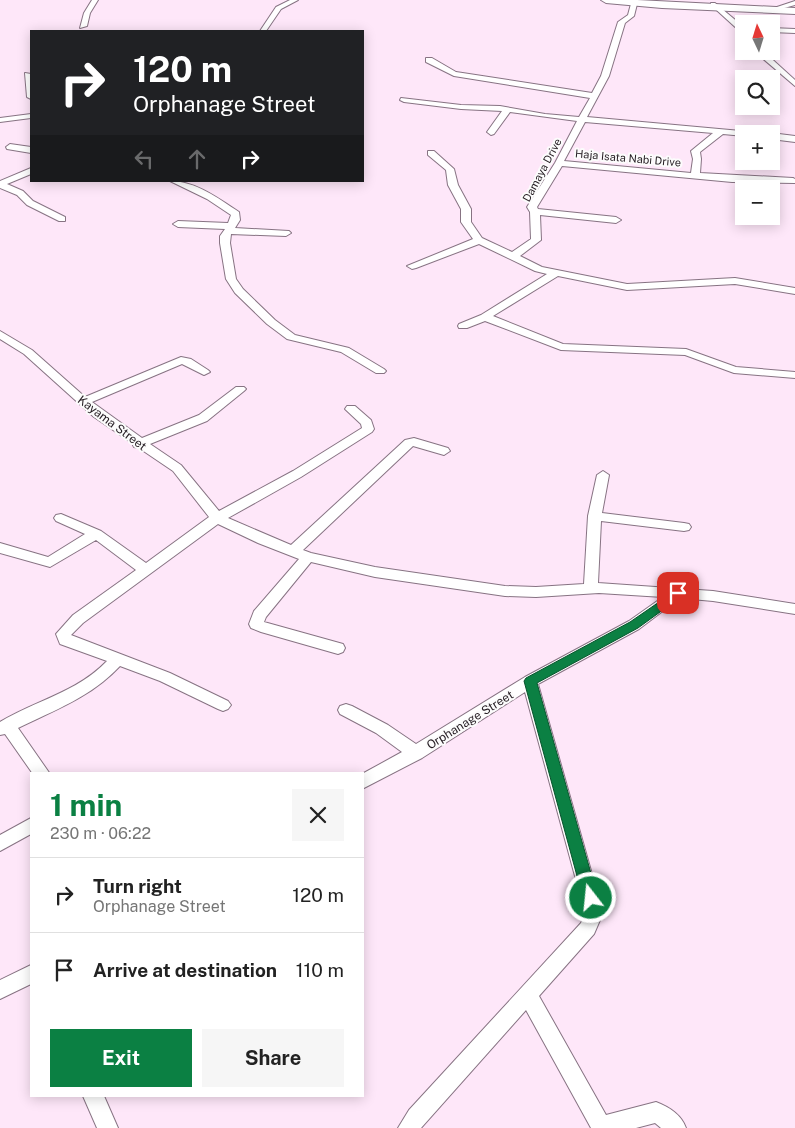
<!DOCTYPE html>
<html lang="en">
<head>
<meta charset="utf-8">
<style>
  body { margin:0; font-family:"Public Sans",sans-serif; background:#f6f6f6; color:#222; height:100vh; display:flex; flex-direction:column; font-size:19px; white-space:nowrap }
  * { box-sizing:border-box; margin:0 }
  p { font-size:16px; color:#767676 }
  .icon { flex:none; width:28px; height:28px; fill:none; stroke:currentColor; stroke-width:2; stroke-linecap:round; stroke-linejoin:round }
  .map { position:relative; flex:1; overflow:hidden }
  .sheet { position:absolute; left:30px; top:772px; width:334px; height:325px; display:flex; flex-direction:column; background:#fff; border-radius:0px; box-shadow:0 2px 12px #0003 }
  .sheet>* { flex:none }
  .guide { position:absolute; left:30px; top:30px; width:334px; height:152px; border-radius:0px; box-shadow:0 2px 12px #0003; background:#202124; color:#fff; overflow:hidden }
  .needle { width:32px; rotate:356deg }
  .controls { position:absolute; left:735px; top:15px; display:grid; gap:10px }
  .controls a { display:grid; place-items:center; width:45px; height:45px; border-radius:0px; background:#fff; box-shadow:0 2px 12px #0003; font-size:25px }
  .pin { position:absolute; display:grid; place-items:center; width:42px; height:42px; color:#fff; margin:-21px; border-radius:10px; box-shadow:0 2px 8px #0006 }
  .me { position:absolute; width:55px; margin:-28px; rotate:344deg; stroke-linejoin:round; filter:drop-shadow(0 0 4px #0008) }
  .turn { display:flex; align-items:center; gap:18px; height:105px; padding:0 20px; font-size:22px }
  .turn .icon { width:65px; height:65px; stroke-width:2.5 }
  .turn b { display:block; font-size:35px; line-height:42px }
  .lanes { display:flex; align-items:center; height:48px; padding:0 20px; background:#0003; justify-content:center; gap:25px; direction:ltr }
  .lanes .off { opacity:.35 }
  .round { display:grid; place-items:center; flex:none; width:52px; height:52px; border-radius:0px; background:#f6f6f6 }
  .headline { display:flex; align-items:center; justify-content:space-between; height:85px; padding:0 20px }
  h1 { font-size:30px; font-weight:700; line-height:38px; color:#0b8043 }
  .cta { display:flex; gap:10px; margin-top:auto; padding:10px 20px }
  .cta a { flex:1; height:58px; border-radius:0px; background:#0b8043; color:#fff; font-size:20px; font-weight:700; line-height:58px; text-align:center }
  .cta a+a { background:#f6f6f6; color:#222 }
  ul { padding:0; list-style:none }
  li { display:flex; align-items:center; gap:15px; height:75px; padding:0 20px; border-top:1px solid #e0e0e0 }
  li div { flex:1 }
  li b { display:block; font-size:19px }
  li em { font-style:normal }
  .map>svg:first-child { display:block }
</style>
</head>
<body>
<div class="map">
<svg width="795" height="1128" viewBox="0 0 795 1128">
  <rect width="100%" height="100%" fill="#fee7f9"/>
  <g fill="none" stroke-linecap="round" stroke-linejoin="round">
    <defs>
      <g id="minor">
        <path d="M92,0H98L90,13L87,26L80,28L84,13Z"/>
        <path d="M290,0H298L281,9L266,31H260L276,7Z"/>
        <path d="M632,0H638L634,16L625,23L609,76L587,117L752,132L753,134H744V136L723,134L700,152L701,159L700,173L793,178L795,179V183L732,182L562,166L537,207L538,209L616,217L621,220L616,223L540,215L541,240L520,256L542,267L627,284L735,278L795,288V294L735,284L627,290L558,276L493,316L563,344L686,349L736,367L795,372V378L734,373L685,355L561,350L485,321L467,328H459L458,326L459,324L481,315L547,274L535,271L479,244L416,268L412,269L407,266L473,239L461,222V209L448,185L446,170L428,155V151H434L454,169L458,185L471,209V222L482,238L512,252L531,239L530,212L527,207L555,163L577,121L510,112L494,134L491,135L487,132L502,111L461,109L404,102L400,100L401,98L461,105L500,106L545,114L579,117L590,98L454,76L426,62V58H432L456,72L592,93L601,76L618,22L628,15ZM585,122L713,133L691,151L693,159L691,173L564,161Z"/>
        <path d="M795,1V5L777,10L774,8Z"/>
        <path d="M711,3H715L740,24L744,28V35L711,5Z"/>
        <path d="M771,28L795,29V33L771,32Z"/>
        <path d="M754,51H763L795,80V86Z"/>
        <path d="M25,73L31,74V99L27,97Z"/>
        <path d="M31,114V118L0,122V118Z"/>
        <path d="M771,133L795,136V142L771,139Z"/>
        <path d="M10,144L31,147V153L7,149L6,147Z"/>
        <path d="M31,168V174L7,184L23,191L33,201L65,217V221H59L27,205L17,195L0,188V181Z"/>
        <path d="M170,181C195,181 218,198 239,212L240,220L235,228L289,231L291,233L286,236L231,234L230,243L236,279L243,289L275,320L295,335L349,348L384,369L386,371L384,373H376L341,352L287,339L267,324L235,293L226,279L220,243V236L225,229L178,227L173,224L178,221L228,223L231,215L207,199Z"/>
        <path d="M0,331L32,350L85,397L181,357L191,359L208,370L210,372L204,375L182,364L92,402L142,438L199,415L236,387H244L246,389L244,391L207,421L150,444L181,465L219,511L293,471L362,428L361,424L345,409L347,406H355L371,420L374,429L372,432L301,477L228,518L291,545L405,440L414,438L448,448L450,451L444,455L413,446L303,550L311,553L375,567L505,586L536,587L584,584L588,516L597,475L603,471L609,475L602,513L684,523L689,524L691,527L689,530L684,531L601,521L598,583L713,591L795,604V614L713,601L680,598L639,629L538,684L603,913L594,934L539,996L606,1115L656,1102C669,1107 681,1114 686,1128H661L655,1123L636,1128H591L526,1010L421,1128H398L409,1110L581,923L585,913L525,692L422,758L362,789V774L402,752L376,733L340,714L338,710L340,706L346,704L352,706L388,725L416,744L525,677L629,621L663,597L599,593L536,597L505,596L375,577L311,562L266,617L264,622L343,644L345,648L343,652L338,654L261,632L251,628L249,624L254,611L299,559L258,543L218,524L83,623L71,635L170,673L228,701L231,705L228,709L223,711L218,709L160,681L120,666C91,697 55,710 18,728L50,774H33L5,734L0,735V722C36,700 76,693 107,661L60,644L56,634L73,615L136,570L96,540L50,567L0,553V543L48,557L85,534L56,521L54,518L56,515L61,514L101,531L146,563L209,517L173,471L139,448L134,447L132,443L94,417L24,354L0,339Z"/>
        <path d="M31,818V834L0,851V835Z"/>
        <path d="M31,965V984L0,999V980Z"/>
        <path d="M83,1096H104L118,1128H97Z"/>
      </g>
      <path id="major" d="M601,0H637L795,8V14L662,8L606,3Z"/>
    </defs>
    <use href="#minor" stroke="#877383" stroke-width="2"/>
    <use href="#major" stroke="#877383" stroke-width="2"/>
    <use href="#minor" fill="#fff" fill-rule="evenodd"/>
    <use href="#major" fill="#fff" fill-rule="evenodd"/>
  </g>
  <path fill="#0b8043" stroke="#07532c" d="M678,589L683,593L682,596L638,628L537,683L598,898L596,902L591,904L586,902L583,898L524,681L526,678L630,622Z"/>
  <g text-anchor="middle" stroke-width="4" stroke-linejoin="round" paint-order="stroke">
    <g font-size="11" fill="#241c22" stroke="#fcfcfc">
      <text transform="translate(628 158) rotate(5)" y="4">Haja Isata Nabi Drive</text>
      <text transform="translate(542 170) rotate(-62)" y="4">Damaya Drive</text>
    </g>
    <g font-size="12" fill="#241c22" stroke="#fcfcfc">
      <text transform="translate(112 423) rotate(37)" y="4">Kayama Street</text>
      <text transform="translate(470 720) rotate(-32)" y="4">Orphanage Street</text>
    </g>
  </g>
</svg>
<div class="controls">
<a><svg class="needle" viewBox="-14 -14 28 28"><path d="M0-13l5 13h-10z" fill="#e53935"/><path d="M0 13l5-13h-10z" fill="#767676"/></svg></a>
<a><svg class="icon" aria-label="search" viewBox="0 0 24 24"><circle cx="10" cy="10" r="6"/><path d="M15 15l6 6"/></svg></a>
<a>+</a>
<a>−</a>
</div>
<div class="pin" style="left:678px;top:593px;background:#d93025"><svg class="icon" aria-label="arrive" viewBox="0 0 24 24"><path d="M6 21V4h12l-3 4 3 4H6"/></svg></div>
<svg class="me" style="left:591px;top:898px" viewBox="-20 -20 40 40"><circle r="17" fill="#0b8043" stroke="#fff" stroke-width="3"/><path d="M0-11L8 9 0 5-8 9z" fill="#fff"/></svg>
<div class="guide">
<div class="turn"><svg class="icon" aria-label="right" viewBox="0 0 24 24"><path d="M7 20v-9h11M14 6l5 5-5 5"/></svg><div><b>120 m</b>Orphanage Street</div></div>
<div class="lanes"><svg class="icon off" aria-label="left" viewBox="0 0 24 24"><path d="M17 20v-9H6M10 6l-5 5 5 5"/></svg><svg class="icon off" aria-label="ahead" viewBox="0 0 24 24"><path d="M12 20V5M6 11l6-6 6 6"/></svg><svg class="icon" aria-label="right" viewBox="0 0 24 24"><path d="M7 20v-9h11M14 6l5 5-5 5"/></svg></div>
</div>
<section class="sheet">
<div class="headline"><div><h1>1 min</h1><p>230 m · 06:22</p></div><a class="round"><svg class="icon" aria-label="close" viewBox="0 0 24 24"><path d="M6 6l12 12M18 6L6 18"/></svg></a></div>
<ul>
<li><svg class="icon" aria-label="right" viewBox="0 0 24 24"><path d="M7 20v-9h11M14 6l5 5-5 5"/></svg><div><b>Turn right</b><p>Orphanage Street</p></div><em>120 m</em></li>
<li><svg class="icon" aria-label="arrive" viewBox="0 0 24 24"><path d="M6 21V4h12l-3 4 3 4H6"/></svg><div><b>Arrive at destination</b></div><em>110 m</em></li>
</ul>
<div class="cta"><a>Exit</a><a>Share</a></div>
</section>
</div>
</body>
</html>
